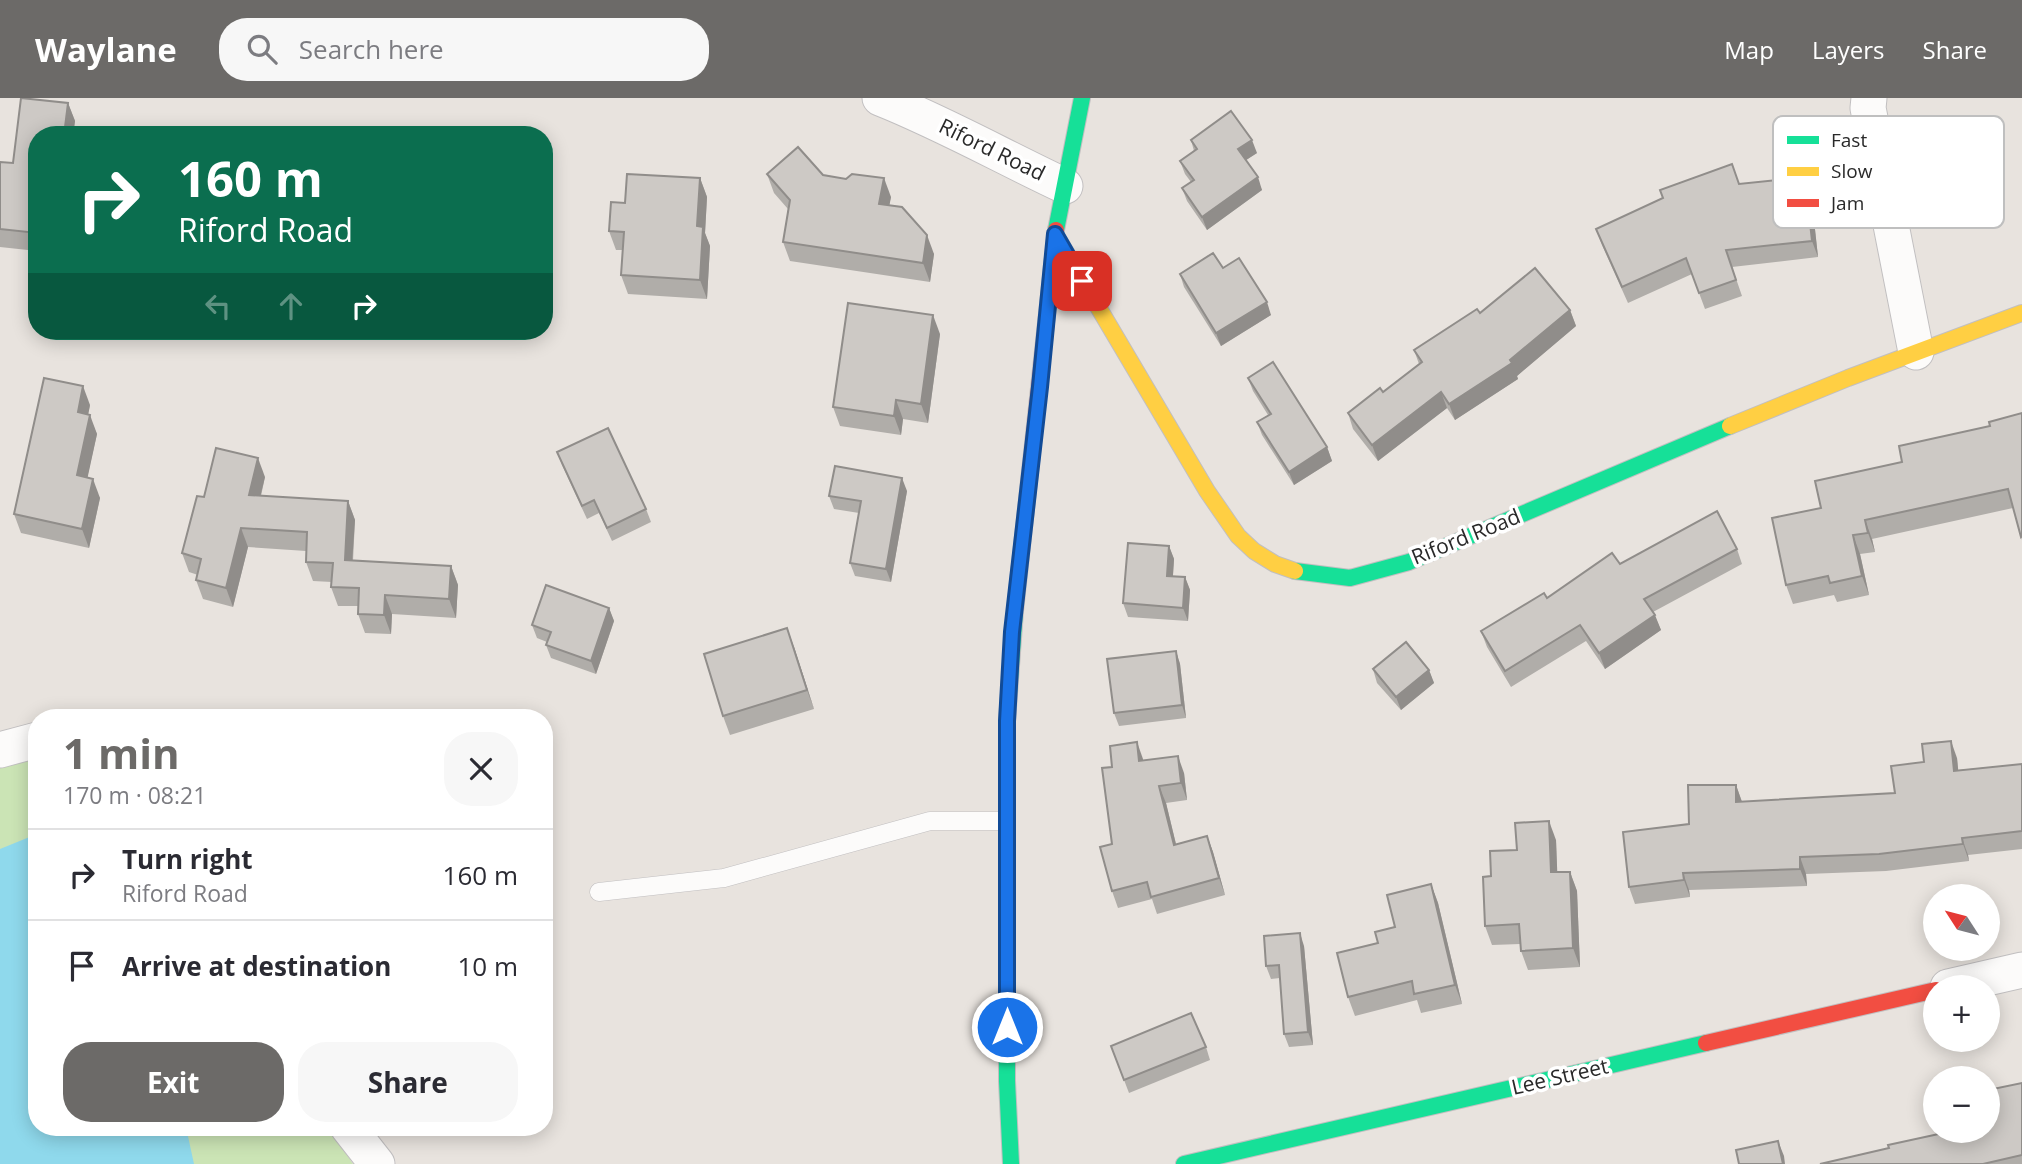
<!DOCTYPE html>
<html lang="en">
<head>
<meta charset="utf-8">
<style>
  body { margin:0; font-family:"Open Sans",sans-serif; background:#f7f7f7; color:#2b2b33; height:100vh; display:flex; flex-direction:column; font-size:26px; white-space:nowrap }
  * { box-sizing:border-box; margin:0 }
  p { font-size:23px; color:#7c7c81 }
  .icon { flex:none; width:38px; height:38px; fill:none; stroke:currentColor; stroke-width:2; stroke-linecap:round; stroke-linejoin:round }
  .map { position:relative; flex:1; overflow:hidden }
  .sheet { position:absolute; left:28px; top:611px; width:525px; height:427px; display:flex; flex-direction:column; background:#fff; border-radius:28px; box-shadow:0 4px 18px #0003 }
  .sheet>* { flex:none }
  .guide { position:absolute; left:28px; top:28px; width:525px; height:214px; border-radius:28px; box-shadow:0 4px 18px #0003; background:#0b6e4f; color:#fff; overflow:hidden }
  .needle { width:46px; rotate:306deg }
  .controls { position:absolute; left:1923px; top:786px; display:grid; gap:14px }
  .controls a { display:grid; place-items:center; width:77px; height:77px; border-radius:50%; background:#fff; box-shadow:0 4px 18px #0003; font-size:35px }
  .pin { position:absolute; display:grid; place-items:center; width:60px; height:60px; color:#fff; margin:-30px; border-radius:14px; box-shadow:0 4px 10px #0006 }
  .me { position:absolute; width:77px; margin:-38px; rotate:0deg; stroke-linejoin:round; filter:drop-shadow(0 0 5px #0008) }
  .turn { display:flex; align-items:center; gap:24px; height:147px; padding:0 35px; font-size:32px }
  .turn .icon { width:91px; height:91px; stroke-width:2.5 }
  .turn b { display:block; font-size:49px; line-height:60px }
  .lanes { display:flex; align-items:center; height:66px; padding:0 35px; background:#0003; justify-content:center; gap:35px; direction:ltr }
  .lanes .off { opacity:.35 }
  .round { display:grid; place-items:center; flex:none; width:74px; height:74px; border-radius:28px; background:#f7f7f7 }
  .head { display:flex; align-items:center; justify-content:space-between; height:119px; padding:0 35px }
  h1 { font-size:42px; font-weight:700; line-height:52px; color:#6c6a68 }
  .action { display:flex; gap:14px; margin-top:auto; padding:14px 35px }
  .action a { flex:1; height:80px; border-radius:28px; background:#6c6a68; color:#fff; font-size:28px; font-weight:700; line-height:80px; text-align:center }
  .action a+a { background:#f7f7f7; color:#2b2b33 }
  ul { padding:0; list-style:none }
  li { display:flex; align-items:center; gap:21px; height:91px; padding:0 35px; border-top:2px solid #e1e1e2 }
  li div { flex:1 }
  li b { display:block; font-size:26px }
  li em { font-style:normal }
  header { display:flex; align-items:center; gap:42px; box-sizing:border-box; height:98px; padding:0 35px; background:#6c6a68; color:#fff }
  header strong { font-size:33px }
  nav { display:flex; gap:38px; margin-inline-start:auto; font-size:24px }
  .search { width:490px; height:63px; background:#f7f7f7; display:flex; align-items:center; gap:18px; box-sizing:border-box; padding:0 24px; border-radius:28px; color:#7c7c81; font-size:26px }
  .map>svg:first-child { display:block }
</style>
</head>
<body>
<header>
<strong>Waylane</strong>
<div class="search"><svg class="icon" aria-label="search" viewBox="0 0 24 24"><circle cx="10" cy="10" r="6"/><path d="M15 15l6 6"/></svg>Search here</div>
<nav><a>Map</a><a>Layers</a><a>Share</a></nav>
</header>
<div class="map">
<svg width="2022" height="1066" viewBox="0 0 2022 1066">
  <rect width="100%" height="100%" fill="#e8e3de"/>
  <path fill="#cbe4b5" d="M37,659V1029H329L353,1066H0V667Z"/>
  <path fill="#8fd9ec" d="M37,736V1029H186L194,1066H0V751Z"/>
  <g fill="none" stroke-linecap="round" stroke-linejoin="round">
    <defs>
      <path id="lane" d="M599,794L724,780L930,723H1006"/>
      <g id="street">
        <path d="M880,0C943,25 1003,59 1065,88"/>
        <path d="M1869,0L1868,10L1916,254"/>
        <path d="M0,652L37,642"/>
        <path d="M1948,889L2022,872"/>
        <path d="M348,1029L377,1066"/>
      </g>
      <g id="fast">
        <path d="M1056,132L1082,0"/>
        <path d="M1295,473L1350,480L1409,464L1730,328"/>
        <path d="M1011,1066L1007,983V623L1015,513"/>
        <path d="M1184,1066L1706,945"/>
      </g>
      <g id="slow">
        <path d="M1055,136L1207,393L1238,438L1254,453L1275,466L1295,473"/>
        <path d="M1730,328L1848,280L2022,215"/>
      </g>
      <g id="jam">
        <path d="M1015,513L1056,132"/>
        <path d="M1706,945L1936,892"/>
      </g>
    </defs>
    <use href="#lane" stroke="#c1bfc0" stroke-width="19"/>
    <use href="#street" stroke="#c1bfc0" stroke-width="37"/>
    <use href="#fast" stroke="#c1bfc0" stroke-width="18"/>
    <use href="#slow" stroke="#c1bfc0" stroke-width="18"/>
    <use href="#jam" stroke="#c1bfc0" stroke-width="18"/>
    <use href="#lane" stroke="#fcfbfa" stroke-width="18"/>
    <use href="#street" stroke="#fcfbfa" stroke-width="35"/>
    <use href="#fast" stroke="#16e098" stroke-width="16"/>
    <use href="#slow" stroke="#ffcf43" stroke-width="16"/>
    <use href="#jam" stroke="#f24e42" stroke-width="16"/>
  </g>
  <g fill="#b0ada9">
    <path d="M21,0L68,5L75,23L73,37H37V153L0,149V64L13,65Z"/>
    <path d="M1191,42L1257,55L1246,62L1262,92L1207,132L1187,103L1182,90L1191,84L1185,76L1180,63L1194,53Z"/>
    <path d="M767,76L823,77L891,99L889,107L934,156L930,184L790,163L783,144L788,111L774,95Z"/>
    <path d="M700,80L707,99L705,135L710,148L707,201L628,196L621,177L623,152H616L609,133Z"/>
    <path d="M1739,86L1811,95L1818,159L1732,169L1742,198L1705,211L1692,176L1628,205L1602,147L1596,131Z"/>
    <path d="M1223,170L1271,217L1221,248L1184,189L1180,176Z"/>
    <path d="M1570,212L1576,228L1517,278L1518,281L1455,322L1447,310L1378,363L1353,331L1348,315L1383,294L1419,266L1414,252L1480,215Z"/>
    <path d="M940,236L928,325L903,321L901,337L840,328L833,309Z"/>
    <path d="M1248,280L1327,349L1332,363L1294,387L1262,337L1257,324L1268,317L1253,293Z"/>
    <path d="M90,307L88,316L97,336L87,380L100,400L89,450L21,435L14,416Z"/>
    <path d="M2022,315V442L2013,410L1872,441L1875,454L1860,456L1869,497L1837,504L1834,497L1793,506L1786,487L1821,410L1902,364Z"/>
    <path d="M557,354L646,411L651,424L612,443L599,415L587,421L562,367Z"/>
    <path d="M265,379L261,398L348,403L355,422L353,463L451,468L458,487L456,520L392,516L391,536L365,535L358,516V508H338L331,489L332,484L313,483L306,464V453L248,449L233,509L203,501L196,482L198,477L189,474L182,455L204,399Z"/>
    <path d="M907,393L891,484L855,478L850,465L859,415L834,411L829,398Z"/>
    <path d="M1169,448L1174,461L1173,478L1185,479L1190,492L1188,523L1128,519L1123,505Z"/>
    <path d="M1737,451L1742,466L1653,514L1661,532L1605,571L1586,543L1511,589L1487,549L1481,533L1547,500L1620,466Z"/>
    <path d="M609,510L614,523L596,576L551,560L546,547L547,544L537,540L532,527Z"/>
    <path d="M794,549L814,611L730,637L723,618Z"/>
    <path d="M1176,553L1180,566L1186,620L1119,628L1114,615Z"/>
    <path d="M1373,571L1429,572L1434,585L1401,612L1377,585Z"/>
    <path d="M1957,660L1958,672L2022,666V751L1968,757L1969,763L1886,773L1806,776L1807,788L1689,792L1690,799L1635,806L1629,789L1689,726L1736,687L1742,704L1895,695Z"/>
    <path d="M1143,662L1184,675L1187,702L1166,705L1176,746L1207,738L1213,754L1225,797L1157,816L1152,801L1118,810L1112,793V669Z"/>
    <path d="M1556,742L1557,774H1570L1577,793L1580,869L1528,872L1521,853L1520,846L1492,847L1485,828L1491,778L1517,752Z"/>
    <path d="M1431,786L1438,805L1462,906L1421,915L1417,902L1355,918L1348,899L1378,845L1395,829Z"/>
    <path d="M1304,848L1313,947L1289,949L1284,936L1280,880L1271,881L1266,868Z"/>
    <path d="M1111,948L1206,949L1210,962L1129,995Z"/>
    <path d="M2022,985V1066H1820L1988,1032Z"/>
  </g>
  <g fill="#908d8a">
    <path d="M68,5L75,23L73,37H64Z"/>
    <path d="M1252,42L1257,55L1243,64L1238,51Z"/>
    <path d="M1258,79L1262,92L1207,132L1202,119Z"/>
    <path d="M1805,79L1811,95L1818,159L1812,143Z"/>
    <path d="M700,80L707,99L705,135L710,148L707,201L700,182L697,128Z"/>
    <path d="M884,80L891,99L886,125L879,106Z"/>
    <path d="M927,137L934,156L930,184L923,165Z"/>
    <path d="M1267,204L1271,217L1221,248L1216,235Z"/>
    <path d="M1570,212L1576,228L1517,278L1518,281L1455,322L1449,306L1510,262Z"/>
    <path d="M933,217L940,236L928,325L921,306Z"/>
    <path d="M83,288L90,307L85,333L78,314Z"/>
    <path d="M1441,294L1447,310L1378,363L1372,347Z"/>
    <path d="M896,302L903,321L901,337L894,318Z"/>
    <path d="M90,317L97,336L84,396L77,377Z"/>
    <path d="M1327,349L1332,363L1294,387L1289,374Z"/>
    <path d="M258,360L265,379L256,416L249,397Z"/>
    <path d="M902,380L907,393L891,484L886,471Z"/>
    <path d="M93,381L100,400L89,450L82,431Z"/>
    <path d="M348,403L355,422L351,481L345,462Z"/>
    <path d="M1865,422L1872,441L1875,454L1868,435Z"/>
    <path d="M241,430L248,449L233,509L226,490Z"/>
    <path d="M1853,437L1860,456L1869,497L1862,478Z"/>
    <path d="M1169,448L1174,461L1172,491L1167,478Z"/>
    <path d="M451,468L458,487L456,520L449,501Z"/>
    <path d="M1185,479L1190,492L1188,523L1183,510Z"/>
    <path d="M385,497L392,516L391,536L384,517Z"/>
    <path d="M609,510L614,523L596,576L591,563Z"/>
    <path d="M1655,517L1661,532L1605,571L1599,555Z"/>
    <path d="M787,530L794,549L814,611L807,592Z"/>
    <path d="M1176,553L1180,566L1186,620L1182,607Z"/>
    <path d="M1429,572L1434,585L1401,612L1396,599Z"/>
    <path d="M1951,643L1957,660L1960,690L1954,673Z"/>
    <path d="M1137,644L1143,661L1146,680L1139,663Z"/>
    <path d="M1178,658L1184,675L1187,702L1181,685Z"/>
    <path d="M1736,687L1742,704H1736Z"/>
    <path d="M1159,688L1166,705L1180,763L1174,747Z"/>
    <path d="M1549,723L1556,742L1558,793L1551,774Z"/>
    <path d="M1207,738L1213,754L1225,797L1219,780Z"/>
    <path d="M1962,740L1968,757L1969,763L1963,746Z"/>
    <path d="M1800,759L1806,776L1807,788L1800,771Z"/>
    <path d="M1570,774L1577,793L1580,869L1573,850Z"/>
    <path d="M1683,775L1689,792L1690,799L1684,782Z"/>
    <path d="M1431,786L1438,805L1462,906L1455,887Z"/>
    <path d="M1300,835L1304,848L1313,947L1308,934Z"/>
    <path d="M1778,1043L1784,1058L1785,1066H1783Z"/>
  </g>
  <g fill="#cdc9c5" stroke="#908d8a" stroke-width="2">
    <path d="M21,0L68,5L64,37H37V135L0,131V64L13,65Z"/>
    <path d="M1231,13L1252,42L1238,51L1258,79L1202,119L1182,90L1194,82L1180,63L1197,51L1191,42Z"/>
    <path d="M135,33L156,37H134Z"/>
    <path d="M798,49L823,77L846,81L852,76L884,80L879,106L902,109L927,137L923,165L783,144L790,102L767,76Z"/>
    <path d="M1732,66L1739,86L1805,79L1812,143L1726,152L1736,182L1699,195L1686,160L1622,189L1596,131L1663,100L1660,92Z"/>
    <path d="M627,76L700,80L697,128L703,129L700,182L621,177L624,134L609,133L611,104L625,105Z"/>
    <path d="M1213,155L1223,170L1239,160L1267,204L1216,235L1180,176Z"/>
    <path d="M1535,170L1570,212L1510,262L1512,265L1449,306L1441,294L1372,347L1348,315L1380,290L1383,294L1422,264L1414,252L1477,211L1480,215Z"/>
    <path d="M848,205L933,217L921,306L896,302L894,318L833,309Z"/>
    <path d="M1273,264L1327,349L1289,374L1257,324L1271,316L1248,280Z"/>
    <path d="M44,280L83,288L78,314L90,317L77,377L93,381L82,431L14,416Z"/>
    <path d="M2022,315V438L2021,439L2008,391L1865,422L1868,435L1853,437L1862,478L1830,485L1828,478L1786,487L1772,420L1821,410L1815,383L1902,364L1899,348L1990,328L1989,324Z"/>
    <path d="M608,330L646,411L607,430L594,402L582,408L557,354Z"/>
    <path d="M216,350L258,360L249,397L348,403L345,462L451,468L449,501L385,497L384,517L358,516L359,490L331,489L333,465L306,464L307,434L241,430L226,490L196,482L201,461L182,455L197,398L204,399Z"/>
    <path d="M835,368L902,380L886,471L850,465L861,403L829,398Z"/>
    <path d="M1717,413L1737,451L1644,501L1655,517L1599,555L1580,527L1505,573L1481,533L1544,495L1547,500L1612,455L1620,466Z"/>
    <path d="M1128,445L1169,448L1167,478L1185,479L1183,510L1123,505Z"/>
    <path d="M546,487L609,510L591,563L546,547L551,534L532,527Z"/>
    <path d="M787,530L807,592L723,618L704,556Z"/>
    <path d="M1406,544L1429,572L1396,599L1373,571Z"/>
    <path d="M1176,553L1182,607L1114,615L1107,561Z"/>
    <path d="M1951,643L1954,673L2022,666V733L1962,740L1963,746L1879,756L1800,759V771L1683,775L1684,782L1629,789L1623,734L1689,726L1688,687H1736V704L1895,695L1891,668L1924,664L1922,646Z"/>
    <path d="M1137,644L1139,663L1178,658L1181,685L1159,688L1174,747L1207,738L1219,780L1151,799L1147,784L1112,793L1100,749L1112,746L1102,670L1112,669L1110,648Z"/>
    <path d="M1549,723L1551,774H1570L1573,850L1521,853L1519,826L1485,828L1483,779L1491,778L1490,753L1517,752L1515,725Z"/>
    <path d="M1431,786L1455,887L1414,896L1412,883L1348,899L1337,855L1378,845L1375,834L1395,829L1387,797Z"/>
    <path d="M1300,835L1308,934L1284,936L1279,867L1266,868L1264,838Z"/>
    <path d="M1191,915L1206,949L1124,982L1111,948Z"/>
    <path d="M2022,985V1057L1983,1066H1820L1889,1050L1888,1047L1957,1032H1988V992Z"/>
    <path d="M1778,1043L1783,1066H1739L1736,1052Z"/>
  </g>
  <g fill="none" stroke-linecap="round" stroke-linejoin="round">
    <defs>
      <path id="route" d="M1007,929V623L1012,534L1040,289L1055,136L1082,183"/>
    </defs>
    <use href="#route" stroke="#114b97" stroke-width="18"/>
    <use href="#route" stroke="#1a73e8" stroke-width="12"/>
  </g>
  <g text-anchor="middle" stroke-width="7" stroke-linejoin="round" paint-order="stroke">
    <g font-size="21" fill="#292929" stroke="#fff">
      <text transform="translate(992 52) rotate(26)" y="7">Riford Road</text>
      <text transform="translate(1466 439) rotate(-22)" y="7">Riford Road</text>
      <text transform="translate(1560 979) rotate(-13)" y="7">Lee Street</text>
    </g>
  </g>
  <rect x="1773" y="18" width="231" height="112" rx="10" fill="#fff" stroke="#bfbfbf" stroke-width="2"/>
  <rect x="1787" y="38" width="32" height="8" fill="#16e098"/>
  <rect x="1787" y="69" width="32" height="9" fill="#ffcf43"/>
  <rect x="1787" y="101" width="32" height="8" fill="#f24e42"/>
  <g font-size="19" fill="#292929">
    <text x="1831" y="49">Fast</text>
    <text x="1831" y="80">Slow</text>
    <text x="1831" y="112">Jam</text>
  </g>
</svg>
<div class="controls">
<a><svg class="needle" viewBox="-14 -14 28 28"><path d="M0-13l5 13h-10z" fill="#e53935"/><path d="M0 13l5-13h-10z" fill="#7c7c81"/></svg></a>
<a>+</a>
<a>−</a>
</div>
<div class="pin" style="left:1082px;top:183px;background:#d93025"><svg class="icon" aria-label="arrive" viewBox="0 0 24 24"><path d="M6 21V4h12l-3 4 3 4H6"/></svg></div>
<svg class="me" style="left:1007px;top:929px" viewBox="-20 -20 40 40"><circle r="17" fill="#1a73e8" stroke="#fff" stroke-width="3"/><path d="M0-11L8 9 0 5-8 9z" fill="#fff"/></svg>
<div class="guide">
<div class="turn"><svg class="icon" aria-label="right" viewBox="0 0 24 24"><path d="M7 20v-9h11M14 6l5 5-5 5"/></svg><div><b>160 m</b>Riford Road</div></div>
<div class="lanes"><svg class="icon off" aria-label="left" viewBox="0 0 24 24"><path d="M17 20v-9H6M10 6l-5 5 5 5"/></svg><svg class="icon off" aria-label="ahead" viewBox="0 0 24 24"><path d="M12 20V5M6 11l6-6 6 6"/></svg><svg class="icon" aria-label="right" viewBox="0 0 24 24"><path d="M7 20v-9h11M14 6l5 5-5 5"/></svg></div>
</div>
<section class="sheet">
<div class="head"><div><h1>1 min</h1><p>170 m · 08:21</p></div><a class="round"><svg class="icon" aria-label="close" viewBox="0 0 24 24"><path d="M6 6l12 12M18 6L6 18"/></svg></a></div>
<ul>
<li><svg class="icon" aria-label="right" viewBox="0 0 24 24"><path d="M7 20v-9h11M14 6l5 5-5 5"/></svg><div><b>Turn right</b><p>Riford Road</p></div><em>160 m</em></li>
<li><svg class="icon" aria-label="arrive" viewBox="0 0 24 24"><path d="M6 21V4h12l-3 4 3 4H6"/></svg><div><b>Arrive at destination</b></div><em>10 m</em></li>
</ul>
<div class="action"><a>Exit</a><a>Share</a></div>
</section>
</div>
</body>
</html>
